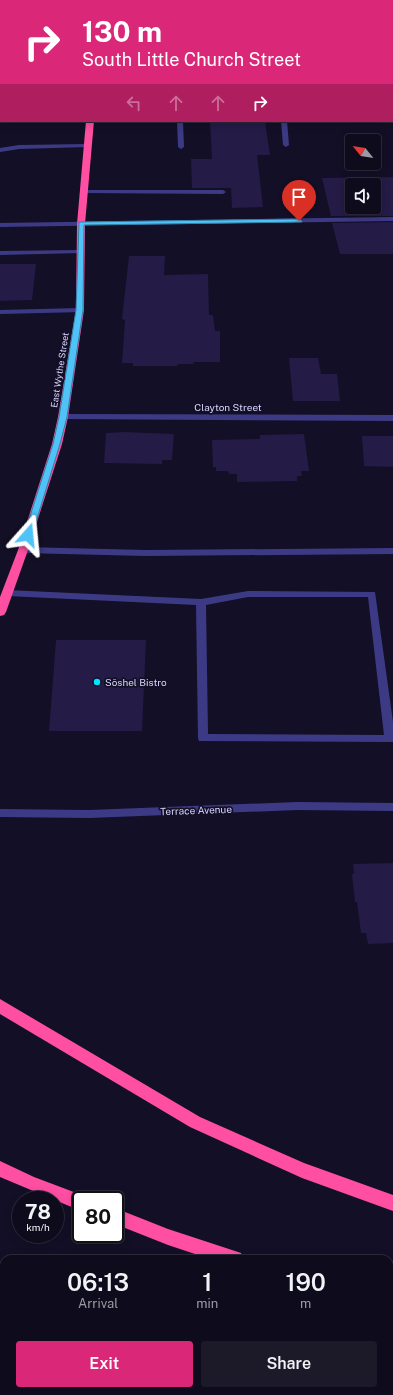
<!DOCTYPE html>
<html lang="en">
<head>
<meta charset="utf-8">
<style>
  body { margin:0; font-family:"Public Sans",sans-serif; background:#1c1929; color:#f1f3f6; height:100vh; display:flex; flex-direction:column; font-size:15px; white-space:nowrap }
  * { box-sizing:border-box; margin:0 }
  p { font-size:13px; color:#9b9ba3 }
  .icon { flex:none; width:22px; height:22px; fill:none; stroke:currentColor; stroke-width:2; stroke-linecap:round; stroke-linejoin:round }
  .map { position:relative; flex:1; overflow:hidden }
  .panel { position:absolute; left:0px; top:1255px; width:393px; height:140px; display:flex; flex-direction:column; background:#0e0b1c; border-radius:12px 12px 0 0; box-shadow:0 2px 10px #0003,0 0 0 1px #2e2b3b }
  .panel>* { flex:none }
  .hud { position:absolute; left:0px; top:0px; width:393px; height:122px; box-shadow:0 2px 10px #0003,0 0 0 1px #2e2b3b; background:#db2777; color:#fff; overflow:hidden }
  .needle { width:26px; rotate:300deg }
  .controls { position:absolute; left:345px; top:134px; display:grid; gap:8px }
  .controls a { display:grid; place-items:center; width:36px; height:36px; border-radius:4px; background:#0e0b1c; box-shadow:0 2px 10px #0003,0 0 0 1px #2e2b3b; font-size:20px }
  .speed { position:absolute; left:12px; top:1191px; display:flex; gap:8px; font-size:20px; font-weight:700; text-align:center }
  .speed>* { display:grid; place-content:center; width:52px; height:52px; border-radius:50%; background:#0e0b1c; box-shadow:0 2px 10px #0003,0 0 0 1px #2e2b3b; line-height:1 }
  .speed small { font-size:10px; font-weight:400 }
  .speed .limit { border:2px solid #111; border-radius:6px; background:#fff; color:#111 }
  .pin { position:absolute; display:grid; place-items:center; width:34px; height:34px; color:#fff; margin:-41px -17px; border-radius:50% 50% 50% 0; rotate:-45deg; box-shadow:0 0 4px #0007 }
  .pin .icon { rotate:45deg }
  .me { position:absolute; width:44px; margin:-22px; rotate:18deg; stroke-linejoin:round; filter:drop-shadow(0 0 3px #0008) }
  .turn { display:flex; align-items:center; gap:14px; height:84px; padding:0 16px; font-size:18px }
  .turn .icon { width:52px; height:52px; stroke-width:2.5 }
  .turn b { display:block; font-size:28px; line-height:34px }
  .lanes { display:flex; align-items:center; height:38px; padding:0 16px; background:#0003; justify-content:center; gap:20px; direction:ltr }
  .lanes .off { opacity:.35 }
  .eta { display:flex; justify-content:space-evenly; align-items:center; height:68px; text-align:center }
  .eta b { font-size:24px; font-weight:600; line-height:28px }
  .primary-button { display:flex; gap:8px; margin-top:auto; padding:8px 16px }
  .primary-button a { flex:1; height:46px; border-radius:4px; background:#db2777; color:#fff; font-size:16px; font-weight:600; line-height:46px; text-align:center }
  .primary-button a+a { background:#1c1929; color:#f1f3f6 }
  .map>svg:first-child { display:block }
</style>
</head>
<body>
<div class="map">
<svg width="393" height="1395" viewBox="0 0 393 1395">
  <rect width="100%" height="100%" fill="#130f26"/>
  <g fill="#241b47" fill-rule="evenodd">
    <path d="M210,121H265L270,155H257L263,207L232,208L231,188H192L191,159H212Z"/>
    <path d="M393,177V216H331L322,178ZM352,185H374V207H352Z"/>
    <path d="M393,222V254H340L332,223Z"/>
    <path d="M129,256H165L164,275L208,274L209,315H213L215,331H220V362H193L194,364H178L177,366H133V363H122L125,320L122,319Z"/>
    <path d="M0,264H36L32,300L0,301Z"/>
    <path d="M289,358H318L321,374H337L340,401H293Z"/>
    <path d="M125,432L174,434L172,460H162V464L104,463L106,433Z"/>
    <path d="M304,434L309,471H301L302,476H297V481L237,482V474H229L228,471H216V467H213L212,440L257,439H260V435Z"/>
    <path d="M362,436H393V467L364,466Z"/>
    <path d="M56,640H146L142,731H49Z"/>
    <path d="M393,863V943L368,944L366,933H361L357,902H355L352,874H354L353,864Z"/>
  </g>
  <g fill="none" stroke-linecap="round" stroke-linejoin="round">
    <g fill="#3d3a85" fill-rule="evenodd">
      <rect x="141" y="0" width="6" height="1"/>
      <path d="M204,0H210L211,1H205Z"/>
      <path d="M284,0H292L283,1Z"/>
      <path d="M177,121H183L184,147L181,149L178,147Z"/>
      <path d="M281,121H287L289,145L286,147L283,145Z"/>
      <path d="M87,144L89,145V147L19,149L0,152V148L19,145Z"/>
      <path d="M84,190H223L226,192L223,194L82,193V191Z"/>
      <path d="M80,250L84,252L82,253L0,255V251Z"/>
      <path d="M80,308L84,310L83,312L0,314V310Z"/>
      <path d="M23,547L146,550L393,548V554L146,556L23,553L18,550Z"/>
      <path d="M7,590L201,599L248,591L375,592L393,722V742L199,741L198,738L196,605L7,596L2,593ZM248,597H368L384,735L208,734L206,605Z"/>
    </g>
    <g fill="#3d3a85" fill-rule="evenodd">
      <path d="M393,217V221L0,227V223Z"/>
      <path d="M63,414L393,415V421L60,419L59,417Z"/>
      <path d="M297,802L393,803V811L297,810L89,818L0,817V809L89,810Z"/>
    </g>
    <g fill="#c25bff" fill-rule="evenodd">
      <rect x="392" y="35" width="1" height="4"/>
      <rect x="0" y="39" width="1" height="4"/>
      <rect x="392" y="51" width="1" height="4"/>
      <rect x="0" y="56" width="1" height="4"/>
    </g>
    <g fill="#ff4fa3" fill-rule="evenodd">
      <rect x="100" y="0" width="6" height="1"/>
      <path d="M86,121H94L85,224L84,310L68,417L62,444L28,550L6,612L4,615L0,616V597L18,550L52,444L58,417L76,310L77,224Z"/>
      <path d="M0,999L200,1117L304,1163L393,1195V1211L302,1178L190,1127L0,1014Z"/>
      <path d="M0,1161L34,1177L87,1197L88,1200H81V1211L0,1177Z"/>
      <path d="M115,1208L168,1229L235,1251L241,1253L243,1259H210L168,1245L115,1224Z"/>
      <path d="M389,1292L393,1293V1309L389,1308Z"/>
    </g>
  </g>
  <path fill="#4fc3f7" stroke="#337fa1" d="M299,219L302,221V222L84,225L83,310L67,417L60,444L32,535L28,538L25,537L24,535L53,444L59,417L76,310L79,222Z"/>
  <circle fill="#00e5ff" stroke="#130f26" stroke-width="1.5" cx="97" cy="682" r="4"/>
  <g text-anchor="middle" stroke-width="3.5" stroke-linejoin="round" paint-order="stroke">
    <g font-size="9" fill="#d9d4ff" stroke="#130f26">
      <text transform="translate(60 370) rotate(-81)" y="3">East Wythe Street</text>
    </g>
    <g font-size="10" fill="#d9d4ff" stroke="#130f26">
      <text x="228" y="411">Clayton Street</text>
      <text transform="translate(196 810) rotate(-2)" y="4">Terrace Avenue</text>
    </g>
    <g font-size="10" fill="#d9d4ff" stroke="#130f26" text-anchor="start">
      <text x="105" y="686">Sōshel Bistro</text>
    </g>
  </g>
</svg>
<div class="controls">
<a><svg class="needle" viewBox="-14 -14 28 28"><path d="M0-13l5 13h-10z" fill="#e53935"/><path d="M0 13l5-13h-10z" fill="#9b9ba3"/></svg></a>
<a><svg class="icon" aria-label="sound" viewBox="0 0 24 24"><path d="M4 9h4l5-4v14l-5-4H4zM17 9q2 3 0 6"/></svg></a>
</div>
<div class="speed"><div>78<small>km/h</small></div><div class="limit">80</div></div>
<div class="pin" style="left:299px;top:221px;background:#d93025"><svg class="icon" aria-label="arrive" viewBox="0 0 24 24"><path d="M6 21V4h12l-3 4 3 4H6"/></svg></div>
<svg class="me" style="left:28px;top:535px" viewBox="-20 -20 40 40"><path d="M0-17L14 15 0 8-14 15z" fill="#4fc3f7" stroke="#fff" stroke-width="4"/></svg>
<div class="hud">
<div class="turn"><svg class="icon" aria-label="right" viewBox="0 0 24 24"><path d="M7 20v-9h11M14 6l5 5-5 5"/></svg><div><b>130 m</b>South Little Church Street</div></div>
<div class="lanes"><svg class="icon off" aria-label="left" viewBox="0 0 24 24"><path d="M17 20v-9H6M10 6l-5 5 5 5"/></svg><svg class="icon off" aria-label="ahead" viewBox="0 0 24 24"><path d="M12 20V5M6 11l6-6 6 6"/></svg><svg class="icon off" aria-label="ahead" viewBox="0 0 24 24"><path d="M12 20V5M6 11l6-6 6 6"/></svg><svg class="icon" aria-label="right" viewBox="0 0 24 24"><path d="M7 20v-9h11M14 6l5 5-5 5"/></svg></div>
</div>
<section class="panel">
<div class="eta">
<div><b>06:13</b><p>Arrival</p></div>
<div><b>1</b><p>min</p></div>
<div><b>190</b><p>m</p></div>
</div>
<div class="primary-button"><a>Exit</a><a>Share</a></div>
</section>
</div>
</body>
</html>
